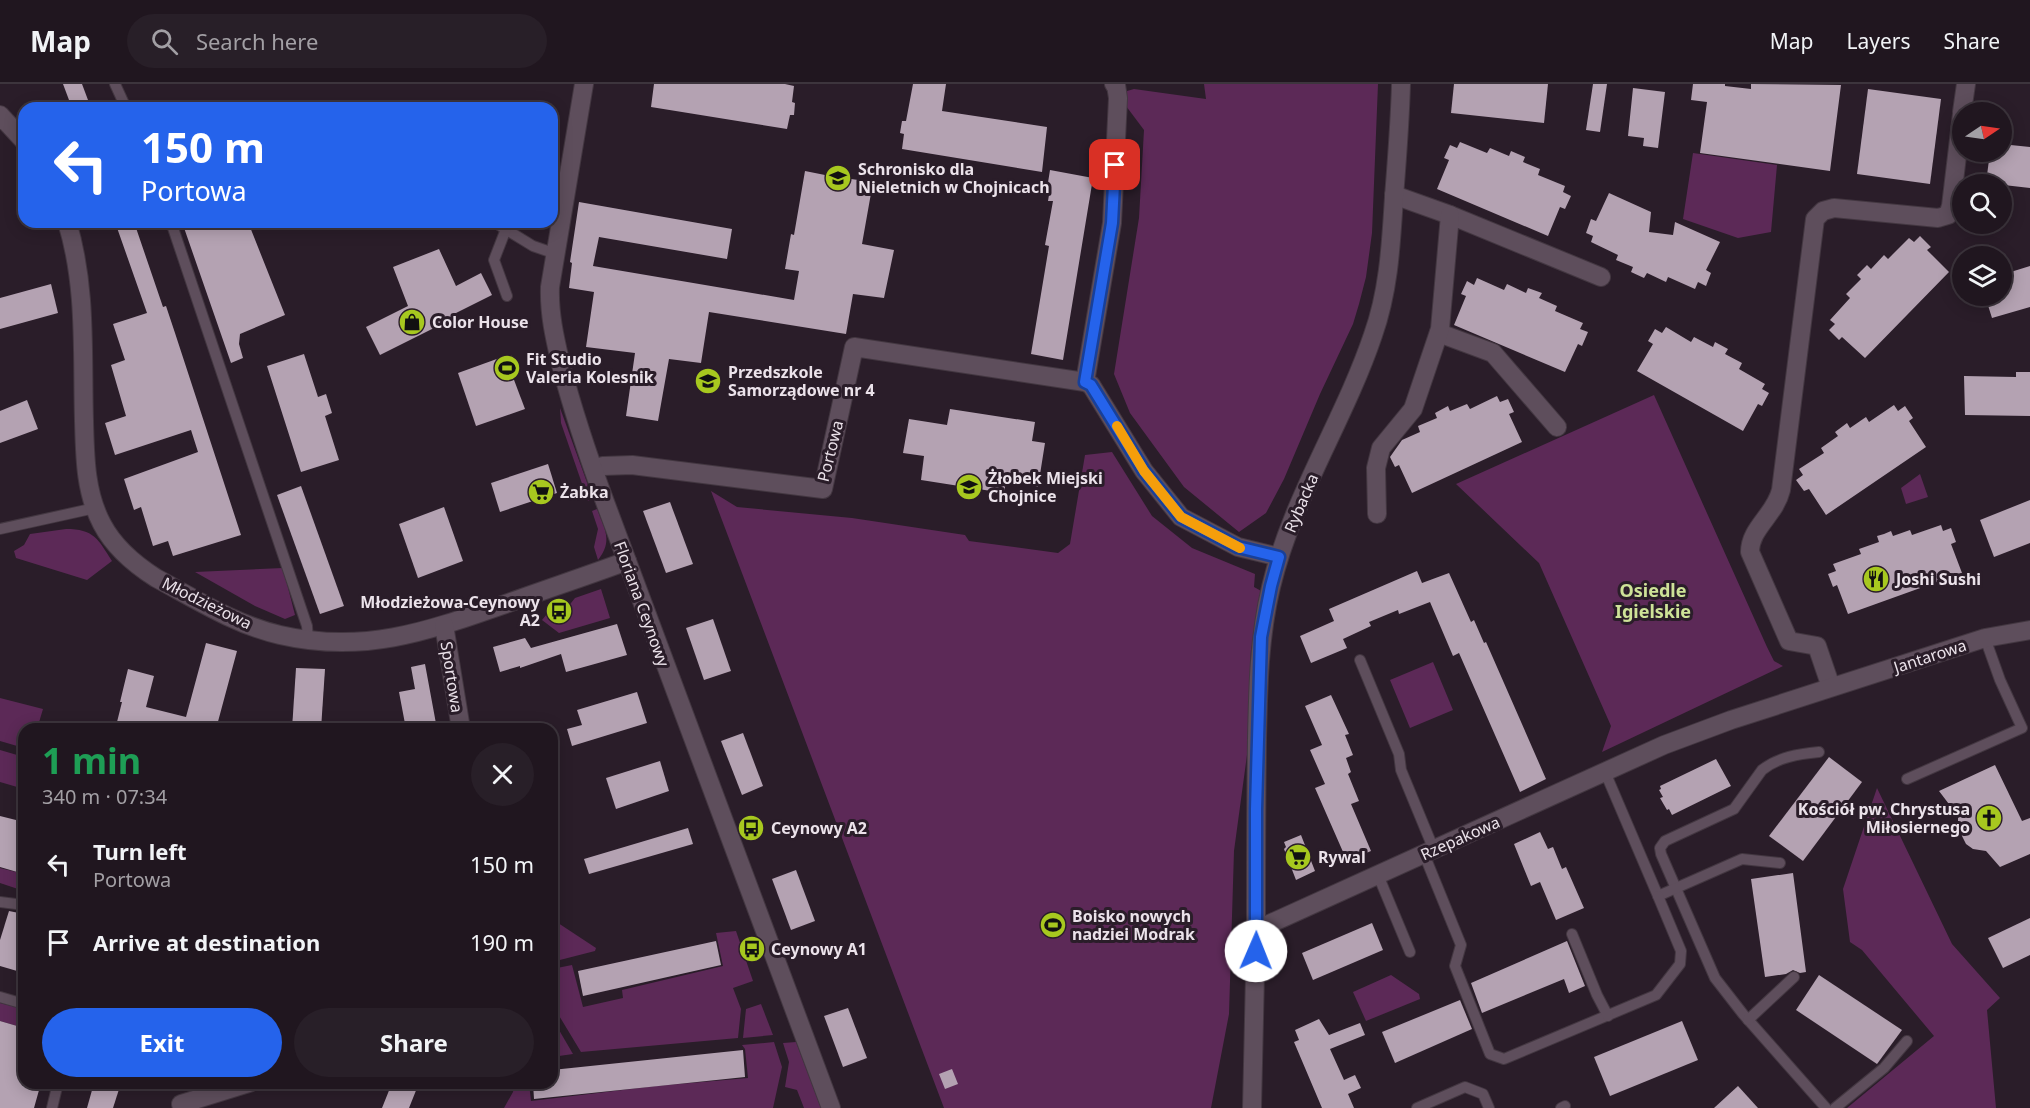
<!DOCTYPE html>
<html lang="en">
<head>
<meta charset="utf-8">
<style>
  body { margin:0; font-family:"Noto Sans",sans-serif; background:#281f28; color:#f1f3f6; height:100vh; display:flex; flex-direction:column; font-size:22px; white-space:nowrap }
  * { box-sizing:border-box; margin:0 }
  p { font-size:20px; color:#a29fa4 }
  .icon { flex:none; width:33px; height:33px; fill:none; stroke:currentColor; stroke-width:2; stroke-linecap:round; stroke-linejoin:round }
  .map { position:relative; flex:1; overflow:hidden }
  .side { position:absolute; left:18px; top:639px; width:540px; height:366px; display:flex; flex-direction:column; background:#20161f; border-radius:18px; box-shadow:0 3px 15px #0003,0 0 0 2px #3d353d }
  .side>* { flex:none }
  .hud { position:absolute; left:18px; top:18px; width:540px; height:126px; border-radius:18px; box-shadow:0 3px 15px #0003,0 0 0 2px #3d353d; background:#2563eb; color:#fff; overflow:hidden }
  .needle { width:39px; rotate:77deg }
  .tools { position:absolute; left:1952px; top:18px; display:grid; gap:12px }
  .tools a { display:grid; place-items:center; width:60px; height:60px; border-radius:50%; background:#20161f; box-shadow:0 3px 15px #0003,0 0 0 2px #3d353d; font-size:30px }
  .pin { position:absolute; display:grid; place-items:center; width:51px; height:51px; color:#fff; margin:-26px; border-radius:12px; box-shadow:0 3px 9px #0006 }
  .me { position:absolute; width:66px; margin:-33px; rotate:1deg; stroke-linejoin:round; filter:drop-shadow(0 0 4px #0008) }
  .turn { display:flex; align-items:center; gap:21px; height:126px; padding:0 24px; font-size:27px }
  .turn .icon { width:78px; height:78px; stroke-width:2.5 }
  .turn b { display:block; font-size:42px; line-height:51px }
  .round { display:grid; place-items:center; flex:none; width:63px; height:63px; border-radius:32px; background:#281f28 }
  .head { display:flex; align-items:center; justify-content:space-between; height:102px; padding:0 24px }
  h1 { font-size:36px; font-weight:700; line-height:45px; color:#1e9e55 }
  .cta { display:flex; gap:12px; margin-top:auto; padding:12px 24px }
  .cta a { flex:1; height:69px; border-radius:36px; background:#2563eb; color:#fff; font-size:24px; font-weight:700; line-height:69px; text-align:center }
  .cta a+a { background:#281f28; color:#f1f3f6 }
  ul { padding:0; list-style:none }
  li { display:flex; align-items:center; gap:18px; height:78px; padding:0 24px }
  li div { flex:1 }
  li b { display:block; font-size:22px }
  li em { font-style:normal }
  header { display:flex; align-items:center; gap:36px; box-sizing:border-box; height:84px; padding:0 30px; background:#20161f; border-bottom:2px solid #3d353d }
  header strong { font-size:28px }
  nav { display:flex; gap:33px; margin-inline-start:auto; font-size:21px }
  .search { width:420px; height:54px; background:#281f28; display:flex; align-items:center; gap:15px; box-sizing:border-box; padding:0 21px; border-radius:33px; color:#a29fa4; font-size:22px }
  .map>svg:first-child { display:block }
</style>
</head>
<body>
<header>
<strong>Map</strong>
<div class="search"><svg class="icon" aria-label="search" viewBox="0 0 24 24"><circle cx="10" cy="10" r="6"/><path d="M15 15l6 6"/></svg>Search here</div>
<nav><a>Map</a><a>Layers</a><a>Share</a></nav>
</header>
<div class="map">
<svg width="2030" height="1024" viewBox="0 0 2030 1024">
  <rect width="100%" height="100%" fill="#2a1d29"/>
  <g fill="#5c2957">
    <path d="M1204,0H1378L1372,149L1366,193L1359,220L1353,240L1320,310L1284,395L1266,429L1239,448L1184,403L1130,329L1114,290L1139,134L1144,46L1126,22L1127,7L1134,5L1206,15Z"/>
    <path d="M1693,69L1777,81L1771,148L1738,154L1683,135Z"/>
    <path d="M1654,311L1767,563L1774,577L1783,582L1602,668L1611,642L1539,479L1456,400Z"/>
    <path d="M560,324L593,415L588,417L561,339Z"/>
    <path d="M1112,368L1152,432L1192,464L1255,490L1254,503L1263,508L1251,566L1247,671L1234,767L1229,930L1211,1024H944L711,407L737,423L852,434L965,451L969,457L1058,469L1070,460L1085,371Z"/>
    <path d="M1920,390L1928,413L1906,420L1901,404Z"/>
    <path d="M597,425C605,446 613,457 598,476L594,463L598,445L592,427Z"/>
    <path d="M66,445C94,445 98,455 112,477L87,496L16,474L14,467L24,461L30,450Z"/>
    <path d="M283,484L295,531L285,535L255,522L195,488Z"/>
    <path d="M601,505L610,534L559,549L542,536L547,530L567,524L575,514Z"/>
    <path d="M1433,578L1453,626L1410,644L1390,596Z"/>
    <path d="M0,614L43,625L37,645H24V664L0,657Z"/>
    <path d="M0,666L24,673V705L0,698Z"/>
    <path d="M1877,704L1952,860L2000,914L1987,926L1996,1024H1847L1934,952L1862,866L1850,858L1843,805Z"/>
    <path d="M0,784L24,790L21,806L0,799Z"/>
    <path d="M552,835L596,864L595,867L552,878Z"/>
    <path d="M736,847L753,897L733,904L741,925L738,954L581,968L552,920V885L572,881L583,923L623,914L622,906L723,882L716,849Z"/>
    <path d="M1391,891L1419,910L1420,915L1366,937L1353,908Z"/>
    <path d="M0,919L24,925V944L0,937Z"/>
    <path d="M761,920L773,951L743,954L746,925Z"/>
    <path d="M552,934L573,970L552,973Z"/>
    <path d="M774,958L782,983L773,1024H504L513,1008L515,999H529L531,1017L656,1002L748,994L745,965L742,961Z"/>
    <path d="M796,958L821,1024H804L797,1006L785,1003L789,978L783,959Z"/>
  </g>
  <g fill="#b4a2b2">
    <path d="M63,0H82L91,24H72Z"/>
    <path d="M654,0H785L794,2L792,18L795,19L794,31H790L787,45L651,23Z"/>
    <path d="M913,0H946L942,27L1047,43L1042,88L902,65L904,50L900,49L902,37H906Z"/>
    <path d="M1454,0H1548L1544,39L1451,29Z"/>
    <path d="M1593,0H1607L1600,48L1586,46Z"/>
    <path d="M1693,0H1725V2L1751,5V0L1841,1L1830,87L1700,69L1707,18L1691,16Z"/>
    <path d="M1633,4L1665,8L1658,64L1643,62L1644,54L1628,52Z"/>
    <path d="M1868,5L1941,15L1930,100L1857,90Z"/>
    <path d="M1460,58L1487,69L1490,64L1509,72L1511,67L1525,73L1523,78L1540,85L1538,91L1565,102L1563,108L1571,112L1565,125L1560,123L1548,152L1437,105L1449,76L1444,74L1450,61L1457,64Z"/>
    <path d="M2001,60L2030,63V104L1986,99L1990,68H2001Z"/>
    <path d="M1050,86L1093,94L1063,276L1031,270L1049,162L1045,161L1053,117H1048L1049,111H1046Z"/>
    <path d="M805,87L825,91V95L850,99L851,95L873,98L862,160L894,166L884,214L853,210L846,250L709,228L701,279L669,275L658,337L626,332L635,269L586,263L594,208L569,204L572,179L570,178L579,118L732,145L727,175L599,153L593,182L794,216L799,187L785,185L791,150L794,151Z"/>
    <path d="M1609,109L1651,128L1649,148L1673,151L1675,138L1720,158L1706,186L1711,189L1706,202L1698,198L1695,205L1668,193L1666,198L1647,189L1644,194L1631,188L1633,183L1616,176L1618,171L1591,158L1593,152L1586,149L1591,135L1596,137Z"/>
    <path d="M115,138H134L163,223L166,222L175,249L241,451L173,472L168,457L153,462L141,423L134,426L124,395L198,368L191,346L115,371L105,339L126,332L111,281L125,276L113,240L147,229Z"/>
    <path d="M182,138H248L285,231L240,250L239,260L243,274L231,279Z"/>
    <path d="M1920,152L1931,163L1927,166L1949,188L1865,274L1842,253L1839,256L1829,246L1835,240L1830,236L1850,214L1846,210L1861,195L1857,191L1867,181L1871,185L1884,171L1888,175L1909,154L1914,158Z"/>
    <path d="M439,165L456,202L481,189L492,211L456,229L458,232L380,271L366,243L408,222L393,183Z"/>
    <path d="M2030,182V223L1992,234L1985,212H2001V191Z"/>
    <path d="M1477,194L1504,206L1507,200L1526,209L1528,204L1542,209L1539,214L1557,222L1555,227L1583,239L1580,245L1588,248L1582,262L1578,260L1565,288L1454,241L1466,212L1461,210L1467,197L1474,201Z"/>
    <path d="M51,200L58,229L0,245V214Z"/>
    <path d="M1666,243L1691,258L1694,253L1713,263L1715,258L1728,265L1725,270L1742,279L1739,285L1765,300L1762,305L1769,309L1762,322L1758,320L1743,347L1637,287L1653,260L1648,257L1655,245L1662,249Z"/>
    <path d="M304,270L318,313L326,310L332,329L325,332L339,376L301,388L267,282Z"/>
    <path d="M505,272L525,325L476,342L458,289Z"/>
    <path d="M2016,288H2030V332L1965,331L1964,292L2016,293Z"/>
    <path d="M1497,312L1500,318L1508,315L1514,328L1509,330L1522,358L1412,409L1399,381L1395,383L1390,373L1402,356L1420,348L1418,342L1437,334L1435,329L1448,322L1450,327L1467,320L1470,325Z"/>
    <path d="M27,316L38,345L0,359V327Z"/>
    <path d="M1894,321L1898,327L1905,322L1913,334L1909,337L1926,363L1826,431L1809,405L1804,407L1796,396L1803,391L1799,385L1824,369L1821,364L1838,352L1835,348L1847,339L1850,344L1866,333L1869,338Z"/>
    <path d="M950,325L1035,338L1032,357L1045,359L1038,403L1006,398L1004,409L921,396L924,372L903,369L909,335L947,341Z"/>
    <path d="M548,380L557,409L500,428L491,399Z"/>
    <path d="M301,402L344,522L320,530L277,411Z"/>
    <path d="M2030,416V459L1994,473L1980,436Z"/>
    <path d="M670,418L693,480L666,489L643,427Z"/>
    <path d="M444,423L463,477L418,494L399,440Z"/>
    <path d="M1941,441L1943,447L1951,444L1956,458L1951,460L1962,489L1848,530L1837,501L1833,503L1828,490L1836,487L1833,480L1861,470L1859,465L1879,458L1877,452L1884,450L1891,447L1893,452L1910,446L1912,451Z"/>
    <path d="M1417,487L1422,499L1449,489L1471,538L1474,536L1484,559L1486,558L1546,695L1520,708L1459,569L1453,572L1430,518L1399,530L1398,526L1369,538L1371,542L1343,555L1347,564L1311,579L1300,552L1334,537L1329,525Z"/>
    <path d="M713,535L731,587L704,596L686,544Z"/>
    <path d="M617,540L627,571L566,588L561,570L520,584V582L500,588L493,563L525,554L531,564Z"/>
    <path d="M206,559L237,567L216,645H126L116,642L122,618H120L128,585L154,592L146,623L186,633Z"/>
    <path d="M425,580L437,645H406L399,608L415,605L411,583Z"/>
    <path d="M296,584L325,585L321,645H292Z"/>
    <path d="M637,608L647,639L572,662L567,645L582,641L577,626Z"/>
    <path d="M1331,611L1349,650L1345,651L1353,671L1346,674L1351,688L1348,690L1359,717L1351,720L1371,767L1347,777L1315,704L1325,700L1310,666L1322,661L1305,622Z"/>
    <path d="M743,649L763,702L742,711L721,657Z"/>
    <path d="M1829,673L1862,698L1803,777L1769,752Z"/>
    <path d="M1716,675L1731,702L1672,731L1669,725L1667,726L1660,714L1663,713L1659,706L1661,705L1660,702Z"/>
    <path d="M660,677L669,707L616,725L606,694Z"/>
    <path d="M1995,681L2022,737L2030,734V770L2000,783L1986,767L1973,765L1966,760L1958,744V732L1939,707Z"/>
    <path d="M0,732L24,738V790L0,783Z"/>
    <path d="M688,744L693,760L589,790L584,775Z"/>
    <path d="M1540,748L1548,765L1553,763L1562,785L1566,783L1584,824L1556,836L1540,798L1531,802L1514,760Z"/>
    <path d="M1301,751L1315,787L1296,796L1284,765L1286,763L1284,758Z"/>
    <path d="M796,786L815,837L791,846L772,795Z"/>
    <path d="M1793,789L1806,888L1800,889L1793,886L1786,890L1765,893L1751,795Z"/>
    <path d="M9,827L24,830V889L0,882V856Z"/>
    <path d="M2030,834V871L2003,884L1988,854Z"/>
    <path d="M1372,839L1383,866L1313,896L1302,869Z"/>
    <path d="M716,857L721,881L583,912L578,887Z"/>
    <path d="M1567,857L1585,902L1569,909L1564,895L1482,929L1471,899Z"/>
    <path d="M1819,891L1902,946L1877,980L1796,926Z"/>
    <path d="M1460,916L1472,945L1395,979L1382,948Z"/>
    <path d="M848,924L867,974L843,983L824,932Z"/>
    <path d="M1319,935L1329,951L1360,939L1365,951L1330,965L1344,996L1355,991L1361,1004L1348,1010L1354,1024H1322L1294,958L1299,956L1295,946Z"/>
    <path d="M0,937L24,944V999H41L34,1024H0Z"/>
    <path d="M1682,937L1698,976L1610,1012L1594,973Z"/>
    <path d="M743,966L745,993L534,1015L533,999H552V986Z"/>
    <path d="M952,985L958,1000L945,1005L939,990Z"/>
    <path d="M94,999H121L113,1024H87Z"/>
    <path d="M392,999H419L409,1024H382Z"/>
    <path d="M1738,1002L1758,1024H1714Z"/>
  </g>
  <g fill="none" stroke-linecap="round" stroke-linejoin="round">
    <defs>
      <g id="lane">
        <path d="M115,0L126,24"/>
        <path d="M171,138L307,542L308,556"/>
        <path d="M494,138L533,162L556,170"/>
        <path d="M506,145L494,176L507,212"/>
        <path d="M0,445L95,424"/>
        <path d="M1360,576L1399,670L1401,686L1434,766"/>
        <path d="M1819,668C1799,670 1778,673 1762,686L1734,725L1665,757L1660,764L1661,770L1715,894L1743,930L1826,1024"/>
        <path d="M1605,688L1658,812L1742,775L1780,779"/>
        <path d="M1907,695L2022,644L2000,596L1985,554"/>
        <path d="M1424,770L1461,861L1455,882L1490,970L1504,975L1656,911L1680,880L1681,867L1658,812"/>
        <path d="M1378,791L1410,868"/>
        <path d="M0,818L24,821"/>
        <path d="M1572,850L1597,911L1608,932"/>
        <path d="M0,913L24,920"/>
        <path d="M1748,936L1794,893"/>
        <path d="M52,1024L58,999"/>
        <path d="M1417,1024L1465,1003L1483,1010L1489,1024"/>
        <path d="M1561,1024L1565,1022"/>
        <path d="M1835,1024L1884,984L1907,957"/>
      </g>
      <g id="street">
        <path d="M1962,28L1966,0"/>
        <path d="M0,31L24,57"/>
        <path d="M1394,111L1450,131L1601,193"/>
        <path d="M67,138C87,203 82,271 84,337C85,372 85,408 102,440C114,463 134,480 156,494C195,515 236,541 280,551C366,571 431,546 511,518C550,504 589,491 627,477"/>
        <path d="M1439,249L1493,269L1557,343"/>
        <path d="M1085,298L1112,139L1118,14L1116,1L1114,0"/>
        <path d="M594,386L603,382L632,381L823,405L854,263L1085,298L1091,301L1144,387L1181,433L1238,463L1279,473"/>
        <path d="M1377,430L1376,384L1381,364L1413,325L1440,245L1450,131"/>
        <path d="M444,541L461,645"/>
        <path d="M1831,603L1817,562L1789,557L1750,468C1750,444 1775,431 1781,406L1815,135L1823,127L1834,124L1938,134L1948,131L1951,122L1962,30"/>
        <path d="M1256,846C1256,783 1256,719 1257,656C1258,604 1259,553 1271,503C1292,414 1344,337 1373,251C1389,206 1391,160 1394,113C1397,75 1400,38 1401,0"/>
        <path d="M181,1020L249,999"/>
        <path d="M1252,1024L1256,846L1664,661L1731,636L1985,554L2030,546"/>
      </g>
      <path id="secondary" d="M584,0L550,203C549,230 555,255 561,281C573,327 588,372 605,418L831,1024"/>
    </defs>
    <use href="#lane" stroke="#433741" stroke-width="12"/>
    <use href="#street" stroke="#433741" stroke-width="20"/>
    <use href="#secondary" stroke="#433741" stroke-width="20"/>
    <use href="#lane" stroke="#5e4e5c" stroke-width="10"/>
    <use href="#street" stroke="#5e4e5c" stroke-width="18"/>
    <use href="#secondary" stroke="#5e4e5c" stroke-width="18"/>
  </g>
  <g fill="none" stroke-linecap="round" stroke-linejoin="round">
    <defs>
      <path id="route" d="M1115,81L1112,139L1085,298L1091,301L1144,387L1181,433L1238,463L1279,473L1271,502L1261,553L1256,725V867"/>
    </defs>
    <use href="#route" stroke="#184099" stroke-width="15"/>
    <use href="#route" stroke="#2563eb" stroke-width="10"/>
    <path stroke="#f59e0b" stroke-width="10" d="M1117,342L1144,387L1181,433L1240,464"/>
  </g>
  <defs>
    <symbol id="school-disc" viewBox="-11 -11 22 22"><circle r="9.5" fill="#a7c81f" stroke="#2a1d29"/><path d="M0-5L7-2L0 1L-7-2ZM-4 1L0 2.5L4 1V4Q0 6-4 4Z" fill="#111"/></symbol>
    <symbol id="shop-disc" viewBox="-11 -11 22 22"><circle r="9.5" fill="#a7c81f" stroke="#2a1d29"/><path d="M-5-2.5h2.3a2.7 3.5 0 0 1 5.4 0H5L5.5 6h-11ZM-1.5-2.5h3a1.5 2.3 0 0 0-3 0Z" fill="#111"/></symbol>
    <symbol id="stadium-disc" viewBox="-11 -11 22 22"><circle r="9.5" fill="#a7c81f" stroke="#2a1d29"/><path d="M0-5a6.5 5 0 1 0 0 10a6.5 5 0 1 0 0-10ZM-3.5-1.8h7v3.6h-7Z" fill="#111"/></symbol>
    <symbol id="supermarket-disc" viewBox="-11 -11 22 22"><circle r="9.5" fill="#a7c81f" stroke="#2a1d29"/><path d="M-6-5.5h2.5l.6 2H6L4.5 2H-2.5L-4.4-4H-6ZM-1.5 3.2a1.3 1.3 0 1 0 .1 0ZM3 3.2a1.3 1.3 0 1 0 .1 0Z" fill="#111"/></symbol>
    <symbol id="restaurant-disc" viewBox="-11 -11 22 22"><circle r="9.5" fill="#a7c81f" stroke="#2a1d29"/><path d="M-5-6h1v4h1v-4h1v4h1v-4h1v5L-1.5 .5V6h-2V.5L-5-1ZM5-6V6H3V1.5H1.5Q1.5-4 5-6Z" fill="#111"/></symbol>
    <symbol id="bus-disc" viewBox="-11 -11 22 22"><circle r="9.5" fill="#a7c81f" stroke="#2a1d29"/><path d="M-5-6H5V4H4V6H2V4H-2V6H-4V4H-5ZM-3.5-4V0h7V-4ZM-3.5 1.2v1.5H-2V1.2ZM2 1.2v1.5H3.5V1.2Z" fill="#111"/></symbol>
    <symbol id="church-disc" viewBox="-11 -11 22 22"><circle r="9.5" fill="#a7c81f" stroke="#2a1d29"/><path d="M-1.2-6h2.4v3.5h3.3v2.4h-3.3V6h-2.4V-.1h-3.3v-2.4h3.3Z" fill="#111"/></symbol>
  </defs>
  <g fill-rule="evenodd">
    <use href="#school-disc" x="823" y="79" width="30" height="30"/>
    <use href="#shop-disc" x="397" y="223" width="30" height="30"/>
    <use href="#stadium-disc" x="492" y="269" width="30" height="30"/>
    <use href="#school-disc" x="693" y="282" width="30" height="30"/>
    <use href="#school-disc" x="954" y="388" width="30" height="30"/>
    <use href="#supermarket-disc" x="526" y="393" width="30" height="30"/>
    <use href="#restaurant-disc" x="1861" y="480" width="30" height="30"/>
    <use href="#bus-disc" x="544" y="512" width="30" height="30"/>
    <use href="#church-disc" x="1974" y="719" width="30" height="30"/>
    <use href="#bus-disc" x="736" y="729" width="30" height="30"/>
    <use href="#supermarket-disc" x="1283" y="758" width="30" height="30"/>
    <use href="#stadium-disc" x="1038" y="826" width="30" height="30"/>
    <use href="#bus-disc" x="737" y="850" width="30" height="30"/>
  </g>
  <g text-anchor="middle" stroke-width="6" stroke-linejoin="round" paint-order="stroke">
    <g font-size="16" font-weight="bold" fill="#ebe2ea" stroke="#2a1d29" text-anchor="start">
      <text x="858" y="91">Schronisko dla<tspan x="858" dy="18">Nieletnich w Chojnicach</tspan></text>
      <text x="432" y="244">Color House</text>
      <text x="526" y="281">Fit Studio<tspan x="526" dy="18">Valeria Kolesnik</tspan></text>
      <text x="728" y="294">Przedszkole<tspan x="728" dy="18">Samorządowe nr 4</tspan></text>
      <text x="988" y="400">Żłobek Miejski<tspan x="988" dy="18">Chojnice</tspan></text>
      <text x="560" y="414">Żabka</text>
      <text x="1896" y="501">Joshi Sushi</text>
      <text x="540" y="524" text-anchor="end">Młodzieżowa-Ceynowy<tspan x="540" dy="18">A2</tspan></text>
      <text x="1970" y="731" text-anchor="end">Kościół pw. Chrystusa<tspan x="1970" dy="18">Miłosiernego</tspan></text>
      <text x="771" y="750">Ceynowy A2</text>
      <text x="1318" y="779">Rywal</text>
      <text x="1072" y="838">Boisko nowych<tspan x="1072" dy="18">nadziei Modrak</tspan></text>
      <text x="771" y="871">Ceynowy A1</text>
    </g>
    <g font-size="16" fill="#ebe2ea" stroke="#2a1d29">
      <text transform="translate(830 367) rotate(-76)" y="6">Portowa</text>
      <text transform="translate(1301 419) rotate(-67)" y="6">Rybacka</text>
      <text transform="translate(207 519) rotate(26)" y="6">Młodzieżowa</text>
      <text transform="translate(642 520) rotate(70)" y="6">Floriana Ceynowy</text>
      <text transform="translate(1930 572) rotate(-18)" y="6">Jantarowa</text>
      <text transform="translate(452 593) rotate(81)" y="6">Sportowa</text>
      <text transform="translate(1460 754) rotate(-24)" y="6">Rzepakowa</text>
    </g>
    <g font-size="18" font-weight="bold" fill="#cee398" stroke="#2a1d29">
      <text x="1653" y="513">Osiedle<tspan x="1653" dy="21">Igielskie</tspan></text>
    </g>
  </g>
</svg>
<div class="tools">
<a><svg class="needle" viewBox="-14 -14 28 28"><path d="M0-13l5 13h-10z" fill="#e53935"/><path d="M0 13l5-13h-10z" fill="#a29fa4"/></svg></a>
<a><svg class="icon" aria-label="search" viewBox="0 0 24 24"><circle cx="10" cy="10" r="6"/><path d="M15 15l6 6"/></svg></a>
<a><svg class="icon" aria-label="layers" viewBox="0 0 24 24"><path d="M12 4l9 5-9 5-9-5zM3 14l9 5 9-5"/></svg></a>
</div>
<div class="pin" style="left:1115px;top:81px;background:#d93025"><svg class="icon" aria-label="arrive" viewBox="0 0 24 24"><path d="M6 21V4h12l-3 4 3 4H6"/></svg></div>
<svg class="me" style="left:1256px;top:867px" viewBox="-20 -20 40 40"><circle r="19" fill="#fff"/><path d="M0-13L10 11 0 6-10 11z" fill="#2563eb"/></svg>
<div class="hud">
<div class="turn"><svg class="icon" aria-label="left" viewBox="0 0 24 24"><path d="M17 20v-9H6M10 6l-5 5 5 5"/></svg><div><b>150 m</b>Portowa</div></div>
</div>
<section class="side">
<div class="head"><div><h1>1 min</h1><p>340 m · 07:34</p></div><a class="round"><svg class="icon" aria-label="close" viewBox="0 0 24 24"><path d="M6 6l12 12M18 6L6 18"/></svg></a></div>
<ul>
<li><svg class="icon" aria-label="left" viewBox="0 0 24 24"><path d="M17 20v-9H6M10 6l-5 5 5 5"/></svg><div><b>Turn left</b><p>Portowa</p></div><em>150 m</em></li>
<li><svg class="icon" aria-label="arrive" viewBox="0 0 24 24"><path d="M6 21V4h12l-3 4 3 4H6"/></svg><div><b>Arrive at destination</b></div><em>190 m</em></li>
</ul>
<div class="cta"><a>Exit</a><a>Share</a></div>
</section>
</div>
</body>
</html>
